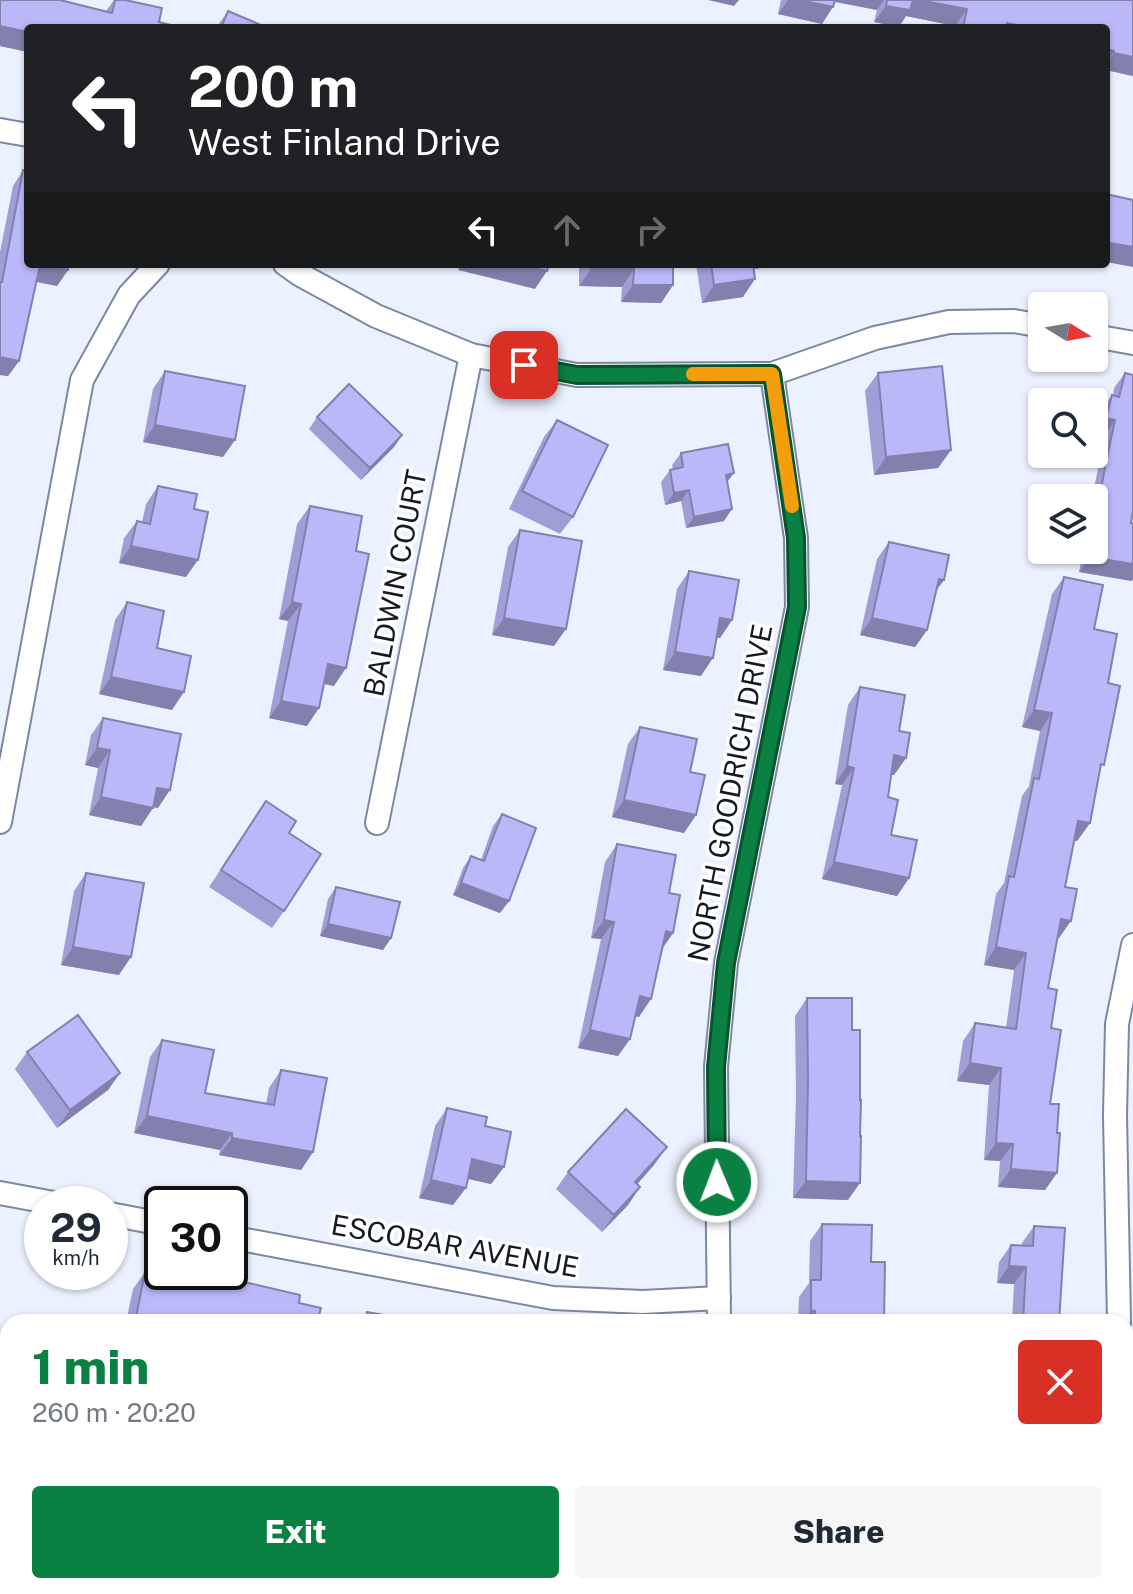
<!DOCTYPE html>
<html lang="en">
<head>
<meta charset="utf-8">
<style>
  body { margin:0; font-family:"Public Sans",sans-serif; background:#f6f6f7; color:#1f2937; height:100vh; display:flex; flex-direction:column; font-size:30px; white-space:nowrap }
  * { box-sizing:border-box; margin:0 }
  p { font-size:26px; color:#747a83 }
  .icon { flex:none; width:44px; height:44px; fill:none; stroke:currentColor; stroke-width:2; stroke-linecap:round; stroke-linejoin:round }
  .map { position:relative; flex:1; overflow:hidden }
  .details { position:absolute; left:0px; top:1314px; width:1134px; height:280px; display:flex; flex-direction:column; background:#fff; border-radius:24px 24px 0 0; box-shadow:0 2px 6px #0004 }
  .details>* { flex:none }
  .hud { position:absolute; left:24px; top:24px; width:1086px; height:244px; border-radius:8px; box-shadow:0 2px 6px #0004; background:#202124; color:#fff; overflow:hidden }
  .needle { width:52px; rotate:101deg }
  .tools { position:absolute; left:1028px; top:292px; display:grid; gap:16px }
  .tools a { display:grid; place-items:center; width:80px; height:80px; border-radius:8px; background:#fff; box-shadow:0 2px 6px #0004; font-size:40px }
  .speed { position:absolute; left:24px; top:1186px; display:flex; gap:16px; font-size:40px; font-weight:700; text-align:center }
  .speed>* { display:grid; place-content:center; width:104px; height:104px; border-radius:50%; background:#fff; box-shadow:0 2px 6px #0004; line-height:1 }
  .speed small { font-size:20px; font-weight:400 }
  .speed .limit { border:4px solid #111; border-radius:12px; background:#fff; color:#111 }
  .pin { position:absolute; display:grid; place-items:center; width:68px; height:68px; color:#fff; margin:-34px; border-radius:16px; box-shadow:0 4px 12px #0006 }
  .me { position:absolute; width:88px; margin:-44px; rotate:359deg; stroke-linejoin:round; filter:drop-shadow(0 0 6px #0008) }
  .turn { display:flex; align-items:center; gap:28px; height:168px; padding:0 32px; font-size:36px }
  .turn .icon { width:104px; height:104px; stroke-width:2.5 }
  .turn b { display:block; font-size:56px; line-height:68px }
  .lanes { display:flex; align-items:center; height:76px; padding:0 32px; background:#0003; justify-content:center; gap:40px; direction:ltr }
  .lanes .off { opacity:.35 }
  .round { display:grid; place-items:center; flex:none; width:84px; height:84px; border-radius:8px; background:#f6f6f7 }
  .overview { display:flex; align-items:center; justify-content:space-between; height:136px; padding:0 32px }
  h1 { font-size:48px; font-weight:800; line-height:60px; color:#0b8043 }
  .cta { display:flex; gap:16px; margin-top:auto; padding:16px 32px }
  .cta a { flex:1; height:92px; border-radius:8px; background:#0b8043; color:#fff; font-size:32px; font-weight:800; line-height:92px; text-align:center }
  .cta a+a { background:#f6f6f7; color:#1f2937 }
  .map>svg:first-child { display:block }
</style>
</head>
<body>
<div class="map">
<svg width="1133" height="1594" viewBox="0 0 1133 1594">
  <rect width="100%" height="100%" fill="#ebf1fe"/>
  <g fill="#bd9ae7">
    <path d="M75,1586H423L385,1594H74Z"/>
    <path d="M530,1586H706V1594C653,1594 580,1594 530,1586Z"/>
  </g>
  <g fill="none" stroke-linecap="round" stroke-linejoin="round">
    <defs>
      <g id="minor">
        <path d="M0,130L28,135"/>
        <path d="M285,264L299,274L376,316L471,355L577,375L772,374L875,338L949,322L1014,321L1042,326"/>
        <path d="M1094,336L1133,343"/>
        <path d="M0,822L82,380L129,295L158,264"/>
        <path d="M377,823L471,355"/>
        <path d="M0,1193L59,1204"/>
        <path d="M110,1214L162,1224"/>
        <path d="M230,1237L553,1298L643,1302L719,1298"/>
        <path d="M719,1322L716,1067L726,963L797,607L796,538L772,374"/>
        <path d="M1119,1322L1115,1115L1117,1024L1133,945"/>
        <path d="M722,1586V1594"/>
        <path d="M1125,1586V1594"/>
      </g>
    </defs>
    <use href="#minor" stroke="#7b88a5" stroke-width="26"/>
    <use href="#minor" stroke="#fff" stroke-width="22"/>
  </g>
  <g fill="#a09ed6">
    <path d="M0,0L60,1L106,11L114,0H125L162,8L28,28V52L0,46Z"/>
    <path d="M781,0H1133V76L1106,70V28H955V26L906,16L899,27L874,22L877,10L834,2L822,24L778,14Z"/>
    <path d="M228,11L268,28H216Z"/>
    <path d="M23,170L68,270L57,286L36,282L19,361L8,376L0,375V252L13,186Z"/>
    <path d="M579,264H673V285L661,303L621,302L622,287L579,286Z"/>
    <path d="M696,264H789L754,269L743,297L702,303Z"/>
    <path d="M165,371L223,457L143,442L153,389Z"/>
    <path d="M878,373L951,450L938,468L874,475L865,391Z"/>
    <path d="M1125,373L1131,523L1133,524L1132,581L1079,572L1083,550H1094V498H1092L1105,435L1096,433L1101,410L1112,395H1113L1114,388Z"/>
    <path d="M317,417L402,435L394,447L361,480L309,429Z"/>
    <path d="M557,420L573,517L560,534L509,509L544,437Z"/>
    <path d="M681,453L727,483L724,521L686,528L681,501L665,505L661,482L670,470L673,469L672,465Z"/>
    <path d="M158,486L194,509L186,577L119,563L124,538L137,521L142,522L146,504Z"/>
    <path d="M310,506L334,686L324,684L307,726L269,718L288,621L279,619L297,524Z"/>
    <path d="M520,530L554,646L492,635L508,547Z"/>
    <path d="M889,542L944,580L936,591L927,630L915,647L860,635L877,559Z"/>
    <path d="M689,571L732,620L720,638L716,637L701,676L663,670L677,589Z"/>
    <path d="M1064,577L1094,629L1108,683L1100,771L1090,823L1077,841L1074,840L1065,887L1059,938H1057L1048,988L1051,1028L1050,1104L1057,1133V1173L1045,1190L998,1187L1000,1161L984,1160L989,1085L957,1081L963,1041L975,1023L1006,1028L1014,970L984,965L996,894L1004,883L1022,796L1029,786L1040,731L1022,727L1052,594Z"/>
    <path d="M127,602L172,710L99,694L115,620Z"/>
    <path d="M860,687L899,731L906,758L894,775H891L888,797L891,835L909,878L897,896L822,879L842,785L835,784L848,705Z"/>
    <path d="M103,718L158,808L153,807L141,826L89,815L98,768L85,765L91,735Z"/>
    <path d="M640,727L690,772L696,815L684,833L612,817L628,744Z"/>
    <path d="M266,801L289,833L284,911L272,928L209,887Z"/>
    <path d="M502,814L509,901L500,913L453,895L463,868L471,856L481,860L493,826Z"/>
    <path d="M617,844L669,893L673,933L663,948L639,1017L635,1016L630,1039L618,1056L578,1048L601,939L591,938L605,862Z"/>
    <path d="M86,873L119,975L61,965L74,891Z"/>
    <path d="M336,887L391,938L383,950L320,936L328,899Z"/>
    <path d="M807,998L848,1200L793,1198L796,1097L795,1016Z"/>
    <path d="M162,1040L205,1093L266,1104L269,1088L281,1070L313,1152L301,1170L219,1155L220,1150L134,1133L150,1057Z"/>
    <path d="M27,1052L120,1073L108,1090L57,1128L15,1069Z"/>
    <path d="M447,1108L504,1167L491,1184L468,1179L453,1205L419,1198L435,1126Z"/>
    <path d="M654,1165L637,1184L640,1187L628,1205L602,1232L556,1189L568,1172Z"/>
    <path d="M822,1224L871,1262L884,1322H798L799,1297L809,1283L810,1241Z"/>
    <path d="M1034,1226L1059,1322H1012L1014,1284L997,1283L999,1262L1011,1245L1022,1246V1243Z"/>
    <path d="M145,1272L184,1280L189,1273L299,1303L317,1322H126L133,1289Z"/>
    <path d="M802,1586H876V1594H811V1587H802Z"/>
    <path d="M994,1586H1068V1594L993,1593Z"/>
  </g>
  <g fill="#8281ae">
    <path d="M708,0H739L734,6Z"/>
    <path d="M788,0H800L833,7L822,24L778,14Z"/>
    <path d="M828,0H884L877,10Z"/>
    <path d="M912,0H919L967,9L955,26L906,16L899,27L874,22L886,6Z"/>
    <path d="M1007,23L1032,28H1004Z"/>
    <path d="M0,26L28,32V52L0,46Z"/>
    <path d="M1106,49L1114,51L1106,63Z"/>
    <path d="M1114,53L1133,57V76L1106,70V64Z"/>
    <path d="M1111,243L1133,247V267L1106,262V244Z"/>
    <path d="M462,264H518L547,271L535,289L458,270Z"/>
    <path d="M745,264H789L740,271Z"/>
    <path d="M40,265L68,270L57,286L29,280Z"/>
    <path d="M591,269H634L622,287L579,286Z"/>
    <path d="M755,279L743,297L702,303L714,285Z"/>
    <path d="M633,285H673L661,303L621,302Z"/>
    <path d="M0,357L19,361L8,376L0,375Z"/>
    <path d="M1106,418L1115,420L1105,435L1096,433Z"/>
    <path d="M155,425L235,440L223,457L143,442Z"/>
    <path d="M402,435L394,447L361,480L370,468Z"/>
    <path d="M951,450L938,468L874,475L886,457Z"/>
    <path d="M734,473L725,485L726,475Z"/>
    <path d="M689,490L681,501L665,505L674,493Z"/>
    <path d="M732,509L724,521L686,528L694,517Z"/>
    <path d="M131,546L198,560L186,577L119,563Z"/>
    <path d="M1090,557L1133,564V579L1132,581L1079,572Z"/>
    <path d="M939,579L944,580L931,597Z"/>
    <path d="M292,602L301,604L288,621L279,619Z"/>
    <path d="M504,618L566,629L554,646L492,635Z"/>
    <path d="M720,618L732,620L720,638L707,636Z"/>
    <path d="M872,618L927,630L915,647L860,635Z"/>
    <path d="M675,652L713,658L701,676L663,670Z"/>
    <path d="M328,664L346,668L334,686L316,682Z"/>
    <path d="M111,677L184,692L172,710L99,694Z"/>
    <path d="M281,701L319,708L307,726L269,718Z"/>
    <path d="M1034,710L1052,713L1040,731L1022,727Z"/>
    <path d="M97,748L110,750L98,768L85,765Z"/>
    <path d="M894,755L906,758L894,775L881,773Z"/>
    <path d="M847,766L854,768L842,785L835,784Z"/>
    <path d="M157,788L170,790L158,808L145,805Z"/>
    <path d="M101,797L153,808L141,826L89,815Z"/>
    <path d="M624,800L696,815L684,833L612,817Z"/>
    <path d="M1078,821L1090,823L1077,841L1066,838Z"/>
    <path d="M834,862L909,878L897,896L822,879Z"/>
    <path d="M461,883L509,901L500,913L453,895Z"/>
    <path d="M1061,919L1071,921L1059,938L1048,936Z"/>
    <path d="M604,920L614,922L601,939L591,938Z"/>
    <path d="M328,924L391,938L383,950L320,936Z"/>
    <path d="M666,931L673,933L661,950Z"/>
    <path d="M73,947L131,957L119,975L61,965Z"/>
    <path d="M996,947L1026,953L1014,970L984,965Z"/>
    <path d="M640,996L651,999L639,1017L627,1014Z"/>
    <path d="M590,1030L630,1039L618,1056L578,1048Z"/>
    <path d="M970,1063L1001,1068L989,1085L957,1081Z"/>
    <path d="M120,1073L108,1090L57,1128L70,1110Z"/>
    <path d="M147,1116L232,1133L220,1150L134,1133Z"/>
    <path d="M232,1138L313,1152L301,1170L219,1155Z"/>
    <path d="M996,1143L1013,1144L1000,1161L984,1160Z"/>
    <path d="M667,1147L654,1165L623,1200L635,1182Z"/>
    <path d="M472,1159L504,1167L491,1184L460,1177Z"/>
    <path d="M1011,1169L1057,1173L1045,1190L998,1187Z"/>
    <path d="M431,1180L466,1188L453,1205L419,1198Z"/>
    <path d="M806,1181L860,1183L848,1200L793,1198Z"/>
    <path d="M640,1187L628,1205L602,1232L614,1215Z"/>
    <path d="M1009,1266L1026,1267L1014,1284L997,1283Z"/>
    <path d="M811,1310L815,1311L807,1322H803Z"/>
    <path d="M0,1426L8,1428V1442L0,1440Z"/>
    <path d="M999,1586H1015L1009,1594L993,1593Z"/>
  </g>
  <g fill="#bab8f9" stroke="#8281ae" stroke-width="2">
    <path d="M0,0H60L112,13L115,0H125L162,8L159,22L179,27L178,28H28V32L0,26Z"/>
    <path d="M800,0H835L833,7Z"/>
    <path d="M887,0H913L910,10L886,6Z"/>
    <path d="M919,0H1133V57L1114,53V51L1106,49V28H1032L1007,23L1006,28H963L967,9Z"/>
    <path d="M228,11L268,28H221Z"/>
    <path d="M23,170L28,171V264H69L68,270L40,265L19,361L0,357V282H2Z"/>
    <path d="M1106,194L1133,200V247L1111,243L1110,245L1106,244Z"/>
    <path d="M518,264H549L547,271Z"/>
    <path d="M591,264H673V285H633L634,269H591Z"/>
    <path d="M711,264H753L755,279L714,285Z"/>
    <path d="M942,366L951,450L886,457L878,373Z"/>
    <path d="M165,371L245,386L235,440L155,425Z"/>
    <path d="M1125,373L1133,375V511L1131,523L1133,524V564L1090,557L1091,550H1094V531L1105,467L1115,420L1106,418L1112,395L1119,397Z"/>
    <path d="M349,384L402,435L370,468L317,417Z"/>
    <path d="M557,420L608,445L573,517L522,491Z"/>
    <path d="M728,444L734,473L726,475L732,509L694,517L689,490L674,493L670,470L683,467L681,453Z"/>
    <path d="M158,486L197,494L194,509L208,512L198,560L131,546L137,521L150,524Z"/>
    <path d="M310,506L362,516L356,551L369,554L346,668L328,664L319,708L281,701L301,604L292,602Z"/>
    <path d="M520,530L582,541L566,629L504,618Z"/>
    <path d="M889,542L949,555L944,580L939,579L927,630L872,618Z"/>
    <path d="M689,571L739,580L732,620L720,618L713,658L675,652Z"/>
    <path d="M1064,577L1103,585L1094,629L1117,634L1108,683L1120,686L1104,765L1101,764L1090,823L1078,821L1065,887L1077,889L1071,921L1061,919L1048,988L1057,990L1051,1028L1061,1030L1050,1104H1059L1057,1133H1060L1057,1173L1011,1169L1013,1144L996,1143L1001,1068L970,1063L975,1023L1016,1029L1026,953L996,947L1009,876L1014,877L1034,778L1039,779L1052,713L1034,710Z"/>
    <path d="M127,602L164,611L157,648L191,656L184,692L111,677Z"/>
    <path d="M860,687L905,695L899,731L910,733L906,758L894,755L888,797L898,800L891,835L917,840L909,878L834,862L854,768L847,766Z"/>
    <path d="M103,718L181,734L170,790L157,788L153,808L101,797L110,750L97,748Z"/>
    <path d="M640,727L697,739L690,772L705,775L696,815L624,800Z"/>
    <path d="M266,801L296,821L289,833L321,854L284,911L221,870Z"/>
    <path d="M502,814L536,828L509,901L461,883L471,856L484,861Z"/>
    <path d="M617,844L676,855L669,893L680,895L673,933L666,931L651,999L640,996L630,1039L590,1030L614,922L604,920Z"/>
    <path d="M86,873L144,883L131,957L73,947Z"/>
    <path d="M336,887L400,902L391,938L328,924Z"/>
    <path d="M807,998H852V1030H860V1100H861L860,1136H861L860,1183L806,1181L808,1079Z"/>
    <path d="M78,1015L120,1073L70,1110L27,1052Z"/>
    <path d="M162,1040L214,1050L205,1093L274,1105L281,1070L327,1078L313,1152L232,1138V1133L147,1116Z"/>
    <path d="M447,1108L487,1117L485,1126L511,1132L504,1167L472,1159L466,1188L431,1180Z"/>
    <path d="M626,1109L667,1147L635,1182L640,1187L614,1215L568,1172Z"/>
    <path d="M822,1224L872,1225L871,1262H885L884,1322H815V1311L811,1310V1280H821Z"/>
    <path d="M1034,1226L1065,1228L1059,1322H1023L1026,1267L1009,1266L1011,1245L1033,1246Z"/>
    <path d="M145,1272L188,1280L189,1273L244,1284V1282L300,1295L299,1303L321,1308L317,1322H135Z"/>
    <path d="M367,1312L395,1317L394,1322H365Z"/>
    <path d="M0,1347L8,1349V1428L0,1426Z"/>
    <path d="M0,1480L8,1481V1488L0,1536Z"/>
    <rect x="823" y="1586" width="53" height="8"/>
    <rect x="1021" y="1586" width="47" height="8"/>
  </g>
  <g fill="none" stroke-linecap="round" stroke-linejoin="round">
    <defs>
      <path id="route" d="M524,365L577,375L772,374L796,538L797,607L726,963L716,1067L717,1182"/>
    </defs>
    <use href="#route" stroke="#07532c" stroke-width="20"/>
    <use href="#route" stroke="#0b8043" stroke-width="14"/>
    <path stroke="#f59e0b" stroke-width="14" d="M693,374H772L792,506"/>
  </g>
  <g text-anchor="middle" stroke-width="7" stroke-linejoin="round" paint-order="stroke">
    <g font-size="28" fill="#141925" stroke="#fff">
      <text transform="translate(395 583) rotate(-79)" y="10">BALDWIN COURT</text>
      <text transform="translate(730 793) rotate(-79)" y="10">NORTH GOODRICH DRIVE</text>
      <text transform="translate(455 1246) rotate(10)" y="10">ESCOBAR AVENUE</text>
    </g>
  </g>
</svg>
<div class="tools">
<a><svg class="needle" viewBox="-14 -14 28 28"><path d="M0-13l5 13h-10z" fill="#e53935"/><path d="M0 13l5-13h-10z" fill="#747a83"/></svg></a>
<a><svg class="icon" aria-label="search" viewBox="0 0 24 24"><circle cx="10" cy="10" r="6"/><path d="M15 15l6 6"/></svg></a>
<a><svg class="icon" aria-label="layers" viewBox="0 0 24 24"><path d="M12 4l9 5-9 5-9-5zM3 14l9 5 9-5"/></svg></a>
</div>
<div class="speed"><div>29<small>km/h</small></div><div class="limit">30</div></div>
<div class="pin" style="left:524px;top:365px;background:#d93025"><svg class="icon" aria-label="arrive" viewBox="0 0 24 24"><path d="M6 21V4h12l-3 4 3 4H6"/></svg></div>
<svg class="me" style="left:717px;top:1182px" viewBox="-20 -20 40 40"><circle r="17" fill="#0b8043" stroke="#fff" stroke-width="3"/><path d="M0-11L8 9 0 5-8 9z" fill="#fff"/></svg>
<div class="hud">
<div class="turn"><svg class="icon" aria-label="left" viewBox="0 0 24 24"><path d="M17 20v-9H6M10 6l-5 5 5 5"/></svg><div><b>200 m</b>West Finland Drive</div></div>
<div class="lanes"><svg class="icon" aria-label="left" viewBox="0 0 24 24"><path d="M17 20v-9H6M10 6l-5 5 5 5"/></svg><svg class="icon off" aria-label="ahead" viewBox="0 0 24 24"><path d="M12 20V5M6 11l6-6 6 6"/></svg><svg class="icon off" aria-label="right" viewBox="0 0 24 24"><path d="M7 20v-9h11M14 6l5 5-5 5"/></svg></div>
</div>
<section class="details">
<div class="overview"><div><h1>1 min</h1><p>260 m · 20:20</p></div><a class="round" style="background:#d93025;color:#fff"><svg class="icon" aria-label="close" viewBox="0 0 24 24"><path d="M6 6l12 12M18 6L6 18"/></svg></a></div>
<div class="cta"><a>Exit</a><a>Share</a></div>
</section>
</div>
</body>
</html>
